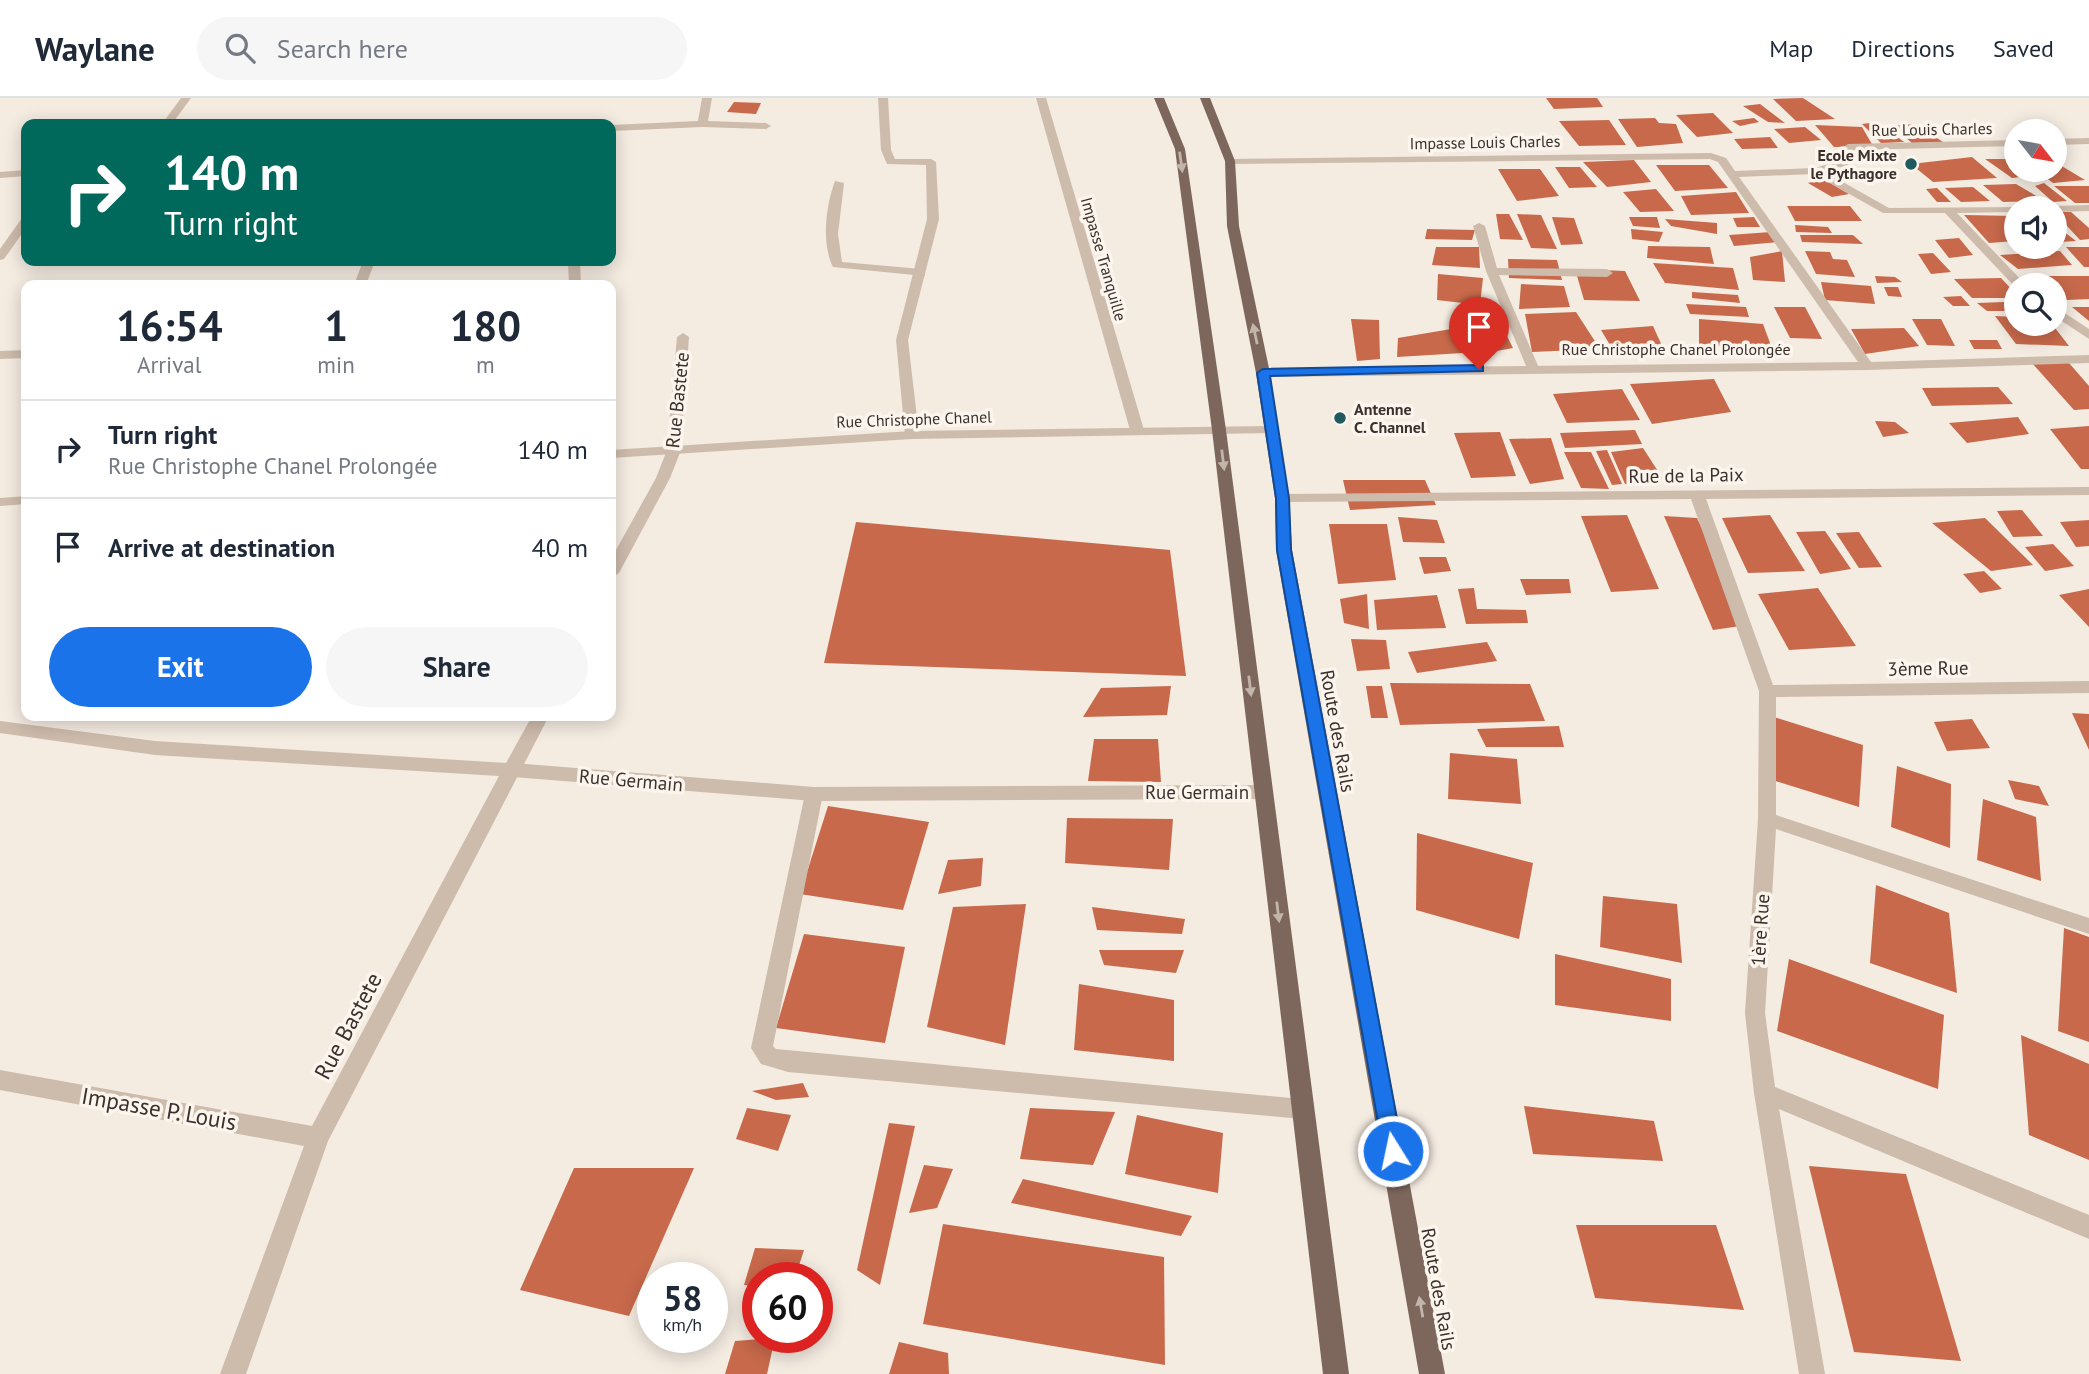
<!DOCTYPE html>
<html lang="en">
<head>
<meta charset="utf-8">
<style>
  body { margin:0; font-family:"PT Sans",sans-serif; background:#f6f6f7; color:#1f2937; height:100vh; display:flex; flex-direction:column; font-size:26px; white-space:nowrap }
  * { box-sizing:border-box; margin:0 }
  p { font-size:23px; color:#747a83 }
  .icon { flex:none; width:38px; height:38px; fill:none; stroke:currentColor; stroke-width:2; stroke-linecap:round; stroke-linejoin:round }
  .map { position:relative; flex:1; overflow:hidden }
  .panel { position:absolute; left:21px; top:182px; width:595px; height:441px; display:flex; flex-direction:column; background:#fff; border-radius:14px; box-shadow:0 4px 18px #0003 }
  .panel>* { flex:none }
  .top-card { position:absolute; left:21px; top:21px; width:595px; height:147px; border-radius:14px; box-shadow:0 4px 18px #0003; background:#00695c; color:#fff; overflow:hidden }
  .needle { width:46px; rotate:121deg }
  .tools { position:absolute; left:2004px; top:21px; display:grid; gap:14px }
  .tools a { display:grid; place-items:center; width:63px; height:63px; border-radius:50%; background:#fff; box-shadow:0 4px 18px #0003; font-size:35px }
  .speed { position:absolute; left:637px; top:1164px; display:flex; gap:14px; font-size:35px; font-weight:700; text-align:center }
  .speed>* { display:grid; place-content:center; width:91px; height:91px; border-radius:50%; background:#fff; box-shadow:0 4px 18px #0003; line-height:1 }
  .speed small { font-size:18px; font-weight:400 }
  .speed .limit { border:10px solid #d22; background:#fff; color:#111 }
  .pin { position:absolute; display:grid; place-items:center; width:60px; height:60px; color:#fff; margin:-72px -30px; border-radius:50% 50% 50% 0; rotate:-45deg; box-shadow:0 0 7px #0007 }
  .pin .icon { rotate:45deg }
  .me { position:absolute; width:77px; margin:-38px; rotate:350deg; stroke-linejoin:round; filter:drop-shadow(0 0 5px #0008) }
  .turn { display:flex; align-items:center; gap:24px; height:147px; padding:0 28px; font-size:32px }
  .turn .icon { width:91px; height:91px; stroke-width:2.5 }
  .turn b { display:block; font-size:49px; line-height:60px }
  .eta { display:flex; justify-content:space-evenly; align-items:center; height:119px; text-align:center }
  .eta b { font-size:42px; font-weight:700; line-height:49px }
  .cta { display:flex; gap:14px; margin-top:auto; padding:14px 28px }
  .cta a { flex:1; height:80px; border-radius:42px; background:#1a73e8; color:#fff; font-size:28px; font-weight:700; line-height:80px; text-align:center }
  .cta a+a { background:#f6f6f7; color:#1f2937 }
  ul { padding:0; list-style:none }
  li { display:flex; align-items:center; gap:21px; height:98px; padding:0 28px; border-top:2px solid #e0e1e3 }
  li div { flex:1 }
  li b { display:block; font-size:26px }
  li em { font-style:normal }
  header { display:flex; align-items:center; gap:42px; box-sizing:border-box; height:98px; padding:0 35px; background:#fff; border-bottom:2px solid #e0e1e3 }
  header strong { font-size:33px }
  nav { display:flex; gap:38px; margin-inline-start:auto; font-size:24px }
  .search { width:490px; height:63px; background:#f6f6f7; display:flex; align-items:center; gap:18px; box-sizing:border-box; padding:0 24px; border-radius:38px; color:#747a83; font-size:26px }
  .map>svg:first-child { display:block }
</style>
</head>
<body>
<header>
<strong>Waylane</strong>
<div class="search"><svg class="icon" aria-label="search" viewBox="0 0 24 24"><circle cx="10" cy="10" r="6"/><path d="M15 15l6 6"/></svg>Search here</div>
<nav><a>Map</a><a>Directions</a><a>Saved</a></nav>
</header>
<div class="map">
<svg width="2089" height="1276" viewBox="0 0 2089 1276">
  <rect width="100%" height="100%" fill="#f4ebe1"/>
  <g fill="#c8694b">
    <path d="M1546,0H1597L1603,9L1554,11Z"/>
    <path d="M1803,0L1835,21L1796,23L1773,1Z"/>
    <path d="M734,4L761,5L756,16L727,14Z"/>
    <path d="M1760,6L1785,25L1768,24L1743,8Z"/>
    <path d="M1713,15L1733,35L1697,39L1676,17Z"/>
    <path d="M1655,20L1659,25L1676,26L1683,45L1637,49L1618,21Z"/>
    <path d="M1754,20L1759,24L1740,28L1732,23Z"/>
    <path d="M1609,22L1626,47L1579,48L1559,23Z"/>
    <path d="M1878,24L1904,44L1881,45L1862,26Z"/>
    <path d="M1915,26L1943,44L1912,45L1892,28Z"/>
    <path d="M1815,27L1862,29L1873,48L1834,49Z"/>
    <path d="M1805,29L1821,42L1789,45L1774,31Z"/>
    <path d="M1770,39L1778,50L1742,51L1734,41Z"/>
    <path d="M1972,59L1997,80L1933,84L1911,66Z"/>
    <path d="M1985,61H2013L2016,63V72H2028L2035,77L2012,80Z"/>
    <path d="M1634,62L1651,84L1607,89L1583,64Z"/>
    <path d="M1656,67H1709L1728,90L1675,93Z"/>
    <path d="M2054,67H2060L2085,82L2053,85L2036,72H2054Z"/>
    <path d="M1555,69H1580L1597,89L1569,90Z"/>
    <path d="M1498,71H1540L1559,98L1517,103Z"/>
    <path d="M1823,81L1849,96L1832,99L1808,85Z"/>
    <path d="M2044,85L2067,103L2053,104L2035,88Z"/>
    <path d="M2016,86L2045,103L2003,104L1983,87Z"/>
    <path d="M2054,88H2089V105H2075Z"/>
    <path d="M1973,89L1990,103L1961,104L1945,90Z"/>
    <path d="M1937,90L1951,104H1937L1926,91Z"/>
    <path d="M1656,91L1674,113L1640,114L1623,94Z"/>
    <path d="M1736,94L1749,115L1691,117L1681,98Z"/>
    <path d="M1787,108H1850L1862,123H1795Z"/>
    <path d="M2054,114H2071L2089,130V141L2080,142Z"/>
    <path d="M1496,116H1509L1523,142L1500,141Z"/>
    <path d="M1517,116L1541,117L1557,151L1531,150Z"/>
    <path d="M1964,117L2016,118V143L1989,145Z"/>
    <path d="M1552,119L1574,120L1583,146L1561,147Z"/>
    <path d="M1629,119H1657L1660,130L1633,128Z"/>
    <path d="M1754,119L1760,129H1737L1733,120Z"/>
    <path d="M1665,121L1717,125V136L1671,128Z"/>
    <path d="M2054,126L2076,143L2059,144L2054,140Z"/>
    <path d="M1795,127L1828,129L1832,135L1796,134Z"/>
    <path d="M1427,131L1475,132L1472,142L1425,141Z"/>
    <path d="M1631,131L1663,134L1659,144L1632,141Z"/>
    <path d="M1771,134L1779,144L1734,148L1729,137Z"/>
    <path d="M1800,137H1853L1863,146L1802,144Z"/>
    <path d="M1959,140L1973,157L1949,160L1935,142Z"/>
    <path d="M1648,148L1710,149L1714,166L1647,160Z"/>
    <path d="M1436,149H1479L1480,170L1432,167Z"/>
    <path d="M2066,149H2089V169H2084Z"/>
    <path d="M1782,153L1785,184L1753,182L1750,159Z"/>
    <path d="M1805,153L1830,154L1833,161L1847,162L1855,179L1816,176Z"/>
    <path d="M2060,153L2072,167L2018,171L2000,157Z"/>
    <path d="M1933,155L1951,174L1931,176L1918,156Z"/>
    <path d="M1508,161L1557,162L1562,182L1509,180Z"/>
    <path d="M1653,165L1733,170L1739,192L1665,185Z"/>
    <path d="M1575,171L1625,173L1640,203L1584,202Z"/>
    <path d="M1438,176L1483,180L1480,207L1437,202Z"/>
    <path d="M1875,178L1895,179L1902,184L1877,185Z"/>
    <path d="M2038,178H2089V201L2067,202L2054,192V187H2049Z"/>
    <path d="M2001,180L2016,196V200H1972L1954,181Z"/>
    <path d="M1821,184L1871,188L1875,206L1825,202Z"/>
    <path d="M1521,186L1564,188L1570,209L1519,211Z"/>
    <path d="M1884,189H1898L1902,199L1888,198Z"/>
    <path d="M1692,194L1738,197L1740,205L1692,200Z"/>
    <path d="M1961,198L1970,208H1953L1943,199Z"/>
    <path d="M2004,204L2012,213H1987L1977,205Z"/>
    <path d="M1686,206L1746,209L1749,219L1690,216Z"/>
    <path d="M1774,209H1805L1822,241L1790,240Z"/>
    <path d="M2072,209H2089V223Z"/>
    <path d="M1469,214H1495L1513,250L1480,256Z"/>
    <path d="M1576,214L1600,251L1532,254L1525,216Z"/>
    <path d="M1995,218L2016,219V226H2052L2069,248L2016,246Z"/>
    <path d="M1351,221L1379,222L1380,261L1357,263Z"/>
    <path d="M1699,221L1763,226L1773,253L1699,246Z"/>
    <path d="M1912,221H1941L1955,248L1927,247Z"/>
    <path d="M1653,228L1663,250L1613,252L1601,232Z"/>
    <path d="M1457,230L1463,255L1397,259L1398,240Z"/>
    <path d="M1904,230L1919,248L1865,256L1851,231Z"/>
    <path d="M1969,242H1997L2002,251H1974Z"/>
    <path d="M2032,265H2069L2089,288V311L2074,312Z"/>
    <path d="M1714,281L1731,314L1652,326L1630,286Z"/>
    <path d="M1998,289L2013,306L1932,308L1922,290Z"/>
    <path d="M1622,291L1640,322L1567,325L1553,296Z"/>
    <path d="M2018,319L2029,336L1967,345L1949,325Z"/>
    <path d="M1875,323L1895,324L1909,335L1883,339Z"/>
    <path d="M2089,328V371H2081L2050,331Z"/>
    <path d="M1635,332L1642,346L1565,350L1560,335Z"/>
    <path d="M1500,334L1516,378L1471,380L1454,335Z"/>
    <path d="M1551,340L1564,381L1530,386L1509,341Z"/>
    <path d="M1643,350L1663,381L1625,386L1611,354Z"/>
    <path d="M1607,352L1622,386L1612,387L1596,353Z"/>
    <path d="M1564,354H1591L1609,391L1581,390Z"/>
    <path d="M1343,382H1425L1436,407L1350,412Z"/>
    <path d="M2022,412L2043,438L2013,439L1997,413Z"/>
    <path d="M1627,417L1659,491L1611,494L1581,418Z"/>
    <path d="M1770,417L1805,473L1748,475L1722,420Z"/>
    <path d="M1664,418L1697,420L1747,527L1713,532Z"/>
    <path d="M1398,419L1437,422L1445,445L1403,444Z"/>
    <path d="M1985,420L2033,467L1991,473L1932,425Z"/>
    <path d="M2089,422V448L2076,449L2060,424Z"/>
    <path d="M856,424L1170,452L1186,578L824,565Z"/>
    <path d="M1329,426H1387L1396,482L1338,486Z"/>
    <path d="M1825,433L1851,471L1820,476L1796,434Z"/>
    <path d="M1859,434L1882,469L1859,470L1836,435Z"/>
    <path d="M2053,446L2074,468L2045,473L2025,449Z"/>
    <path d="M1419,459H1446L1451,473L1424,476Z"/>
    <path d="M1984,473L2002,491L1980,495L1963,476Z"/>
    <path d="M1520,481H1569L1571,495L1526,497Z"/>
    <path d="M1474,490L1477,511L1526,512L1528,525L1466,526L1458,491Z"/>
    <path d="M1818,490L1856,548L1789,552L1758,496Z"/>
    <path d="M2089,491V529L2059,497Z"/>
    <path d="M1367,496L1369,531L1344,525L1340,501Z"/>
    <path d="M1437,497L1446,530L1377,532L1374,502Z"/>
    <path d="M1351,541L1386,542L1390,571L1357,573Z"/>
    <path d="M1487,544L1497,563L1417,575L1408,554Z"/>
    <path d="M1390,585L1530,586L1545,623L1400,627Z"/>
    <path d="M1171,588L1167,617L1083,619L1101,590Z"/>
    <path d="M1366,588H1382L1388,620H1371Z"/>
    <path d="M2072,615L2089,616V652Z"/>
    <path d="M1774,619L1863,647L1859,709L1769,681Z"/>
    <path d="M1972,621L1990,650L1947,653L1934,624Z"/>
    <path d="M1559,628L1564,649H1486L1477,631Z"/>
    <path d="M1094,641H1158L1161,684L1088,683Z"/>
    <path d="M1450,655L1517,661L1521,706L1448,701Z"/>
    <path d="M1897,668L1951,686L1950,750L1891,729Z"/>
    <path d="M2008,682L2039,688L2049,708L2015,701Z"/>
    <path d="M1983,701L2036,719L2041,783L1977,762Z"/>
    <path d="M828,708L929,724L903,812L800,796Z"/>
    <path d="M1067,720L1173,721L1169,772L1065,765Z"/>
    <path d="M1417,735L1533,765L1519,841L1416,812Z"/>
    <path d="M983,760L981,788L938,796L948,762Z"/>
    <path d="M1876,787L1949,815L1957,895L1870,865Z"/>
    <path d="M1603,798L1677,806L1682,865L1600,849Z"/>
    <path d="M1026,806L1005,947L927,929L953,809Z"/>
    <path d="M1092,809L1185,821L1182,836L1097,832Z"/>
    <path d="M2064,830L2089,839V944L2058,933Z"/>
    <path d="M804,836L905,849L885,945L776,930Z"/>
    <path d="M1099,852H1184L1176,875L1104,867Z"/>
    <path d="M1555,856L1671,881V923L1555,907Z"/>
    <path d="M1789,861L1944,917L1938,991L1777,933Z"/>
    <path d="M1079,886L1174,902V963L1074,952Z"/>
    <path d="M2021,937L2089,966V1062L2029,1037Z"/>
    <path d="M803,985L809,999L776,1002L752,993Z"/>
    <path d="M1524,1008L1654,1023L1663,1063L1533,1056Z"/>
    <path d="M747,1010L791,1017L778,1053L736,1041Z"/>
    <path d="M1030,1010L1115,1014L1093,1067L1020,1061Z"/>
    <path d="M1137,1017L1223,1035L1218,1095L1125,1076Z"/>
    <path d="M889,1025L915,1028L880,1187L857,1172Z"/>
    <path d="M924,1067L953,1071L937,1110L909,1115Z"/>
    <path d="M1809,1068L1906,1076L1961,1263L1854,1254Z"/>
    <path d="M574,1070H694L629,1218L520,1192Z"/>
    <path d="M1023,1081L1192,1118L1181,1138L1011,1105Z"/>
    <path d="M943,1126L1164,1159L1165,1267L923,1226Z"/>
    <path d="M1576,1127H1716L1744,1212L1595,1200Z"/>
    <path d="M755,1150L804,1152L795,1180H758V1189L744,1187Z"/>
    <path d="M775,1240L767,1276H725L735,1243Z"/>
    <path d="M899,1244L948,1255L949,1276H889Z"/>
  </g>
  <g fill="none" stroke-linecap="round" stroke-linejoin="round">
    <g fill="#cdbbac" fill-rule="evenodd">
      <path d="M1036,0H1046L1144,332L1142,335H1132L1130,332Z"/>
      <path d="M835,83L844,85L838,136L842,164L921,171L925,172V178L833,169C821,145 826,107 835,83Z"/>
      <path d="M1479,125L1485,128L1497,170L1607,171L1613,175L1607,179L1499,177L1539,270L1538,273H1528L1527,270L1486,173L1473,128Z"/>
      <path d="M568,163H580L581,187H569Z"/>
      <path d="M683,235L689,239L681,352L674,356L667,352L677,239Z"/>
      <path d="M513,665L814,689L1263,687L1269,689L1272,694L1269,699L1263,701L814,703L513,679L507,677L504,672L507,667Z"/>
    </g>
    <g fill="#cdbbac" fill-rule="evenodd">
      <path d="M181,0H191L172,26H162Z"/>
      <path d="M702,0H712L708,23L766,25L771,28L766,31L703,29L611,33V27L698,23Z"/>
      <path d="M878,0H888L891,52L895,61H931L936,64L939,121L908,242L919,337L912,341L905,337L896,242L927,121L926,67L887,66L881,52Z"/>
      <path d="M2089,40V46L2054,47V41Z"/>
      <path d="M2016,42V48L1854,52V65L1825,74L1889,110L2020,109L2016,110V114L1957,115L2026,187H2016V190L1945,115H1883L1814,76L1739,79L1871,264L2089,257V265L1867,272L1263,279L1256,275L1263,271L1858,264L1718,64L1710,61L1230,66L1226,65V61L1711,55L1726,60L1735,73L1815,70L1845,61L1843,49L1848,46Z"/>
      <path d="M26,72V78L0,80V74Z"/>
      <path d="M2089,107V113L2054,114V110H2049L2054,108Z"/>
      <path d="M26,119V130L4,161L0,162V151L22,120Z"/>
      <path d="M363,163H375L366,187H354Z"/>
      <path d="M2054,208L2089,231V241L2054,218Z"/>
      <path d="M26,252V260L0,261V253Z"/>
      <path d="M674,348L681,352L670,380L619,475L611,480V461L656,380L667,352Z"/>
      <path d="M2089,389V397L1706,401L1773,587L2089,583V595L1776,599V717L2089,820V836L1776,731L1765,915L1775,989L2089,1117V1141L1779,1011L1825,1276H1799L1754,995L1745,915L1758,721L1759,593L1691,401L1282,404L1275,400L1282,396Z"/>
      <path d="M532,618H549L328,1043L246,1276H220L304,1048L0,992V972L312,1028L499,678L155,657L0,635V623L155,643L506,665Z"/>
      <path d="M814,689L820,691L823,696L773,948L776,951L1302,1001L1310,1004L1313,1011L1310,1018L1302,1021L788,974L761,966L751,950L805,696L808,691Z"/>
    </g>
    <g fill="#cdbbac" fill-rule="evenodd">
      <path d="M1271,328L1276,329V335L912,341L611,360V352L912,333Z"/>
      <path d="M26,398V406L0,408V400Z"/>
    </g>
    <g fill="#7d675c" fill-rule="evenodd">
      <path d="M1154,0H1164L1185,51L1226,332L1349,1276H1323L1212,332L1175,51Z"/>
      <path d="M1200,0H1210L1235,63L1239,128L1270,275L1289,400L1292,452L1445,1276H1419L1276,452L1275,400L1256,275L1227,128L1225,63Z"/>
    </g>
  </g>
  <defs><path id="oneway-solid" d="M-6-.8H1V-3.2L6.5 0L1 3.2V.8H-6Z" transform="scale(1.75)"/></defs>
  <g fill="#c2b5ac">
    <use href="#oneway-solid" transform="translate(1181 64) rotate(82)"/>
    <use href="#oneway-solid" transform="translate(1255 236) rotate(-102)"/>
    <use href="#oneway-solid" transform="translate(1223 362) rotate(83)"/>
    <use href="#oneway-solid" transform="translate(1250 588) rotate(83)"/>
    <use href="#oneway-solid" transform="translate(1278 814) rotate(83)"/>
    <use href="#oneway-solid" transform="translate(1421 1209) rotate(-100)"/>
  </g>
  <path fill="#1a73e8" stroke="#114b97" stroke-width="2" d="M1479,267L1483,268V273L1270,278L1289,400L1291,452L1403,1053L1400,1060L1393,1063L1386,1060L1383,1053L1277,452L1276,400L1257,275L1263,271Z"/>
  <g fill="#1f5a5e" stroke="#fbf5ee" stroke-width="2.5">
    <circle cx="1911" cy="66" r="7"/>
    <circle cx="1340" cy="320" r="7"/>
  </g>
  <g text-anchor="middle" stroke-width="7" stroke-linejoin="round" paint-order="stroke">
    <g font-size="16" fill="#3b302b" stroke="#fbf5ee">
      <text transform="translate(1932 31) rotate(-1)" y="6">Rue Louis Charles</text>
      <text transform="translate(1485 44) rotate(-1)" y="6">Impasse Louis Charles</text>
      <text transform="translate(1104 161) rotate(74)" y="6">Impasse Tranquille</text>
      <text x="1676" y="257">Rue Christophe Chanel Prolongée</text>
      <text transform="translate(914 321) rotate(-2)" y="6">Rue Christophe Chanel</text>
    </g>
    <g font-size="16" font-weight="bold" fill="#3b302b" stroke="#fbf5ee" text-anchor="end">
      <text x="1897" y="63">Ecole Mixte<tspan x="1897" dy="18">le Pythagore</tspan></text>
      <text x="1354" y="317" text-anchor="start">Antenne<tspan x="1354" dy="18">C. Channel</tspan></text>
    </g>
    <g font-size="19" fill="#3b302b" stroke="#fbf5ee">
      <text transform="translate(677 302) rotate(-84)" y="7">Rue Bastete</text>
      <text transform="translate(1686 377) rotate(-1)" y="7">Rue de la Paix</text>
      <text transform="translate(1928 570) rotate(-1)" y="7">3ème Rue</text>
      <text transform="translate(1338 633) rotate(80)" y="7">Route des Rails</text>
      <text transform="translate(631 682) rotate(5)" y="7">Rue Germain</text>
      <text x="1197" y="701">Rue Germain</text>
      <text transform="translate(1760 832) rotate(-86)" y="7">1ère Rue</text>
      <text transform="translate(1439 1191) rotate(80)" y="7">Route des Rails</text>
    </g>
    <g font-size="23" fill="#3b302b" stroke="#fbf5ee">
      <text transform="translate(348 928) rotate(-62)" y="8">Rue Bastete</text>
      <text transform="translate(159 1011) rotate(10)" y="8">Impasse P. Louis</text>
    </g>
  </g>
</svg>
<div class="tools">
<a><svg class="needle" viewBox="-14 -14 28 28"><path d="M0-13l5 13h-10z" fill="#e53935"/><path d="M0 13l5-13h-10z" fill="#747a83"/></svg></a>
<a><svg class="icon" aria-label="sound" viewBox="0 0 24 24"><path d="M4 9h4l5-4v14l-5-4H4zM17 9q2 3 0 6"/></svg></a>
<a><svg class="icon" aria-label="search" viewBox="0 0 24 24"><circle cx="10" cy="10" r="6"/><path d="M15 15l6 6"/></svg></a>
</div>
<div class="speed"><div>58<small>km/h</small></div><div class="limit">60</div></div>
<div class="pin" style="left:1479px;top:271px;background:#d93025"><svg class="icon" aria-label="arrive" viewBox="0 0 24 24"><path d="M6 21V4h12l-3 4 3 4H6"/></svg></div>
<svg class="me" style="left:1393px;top:1053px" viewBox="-20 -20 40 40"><circle r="17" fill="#1a73e8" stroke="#fff" stroke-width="3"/><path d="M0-11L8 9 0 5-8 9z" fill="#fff"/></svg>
<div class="top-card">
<div class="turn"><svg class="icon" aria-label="right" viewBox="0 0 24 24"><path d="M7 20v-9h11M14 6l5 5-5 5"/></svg><div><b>140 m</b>Turn right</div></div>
</div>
<section class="panel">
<div class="eta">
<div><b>16:54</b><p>Arrival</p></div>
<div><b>1</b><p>min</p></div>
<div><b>180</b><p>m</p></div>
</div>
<ul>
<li><svg class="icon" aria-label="right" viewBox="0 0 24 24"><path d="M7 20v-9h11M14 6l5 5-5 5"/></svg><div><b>Turn right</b><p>Rue Christophe Chanel Prolongée</p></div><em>140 m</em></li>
<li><svg class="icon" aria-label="arrive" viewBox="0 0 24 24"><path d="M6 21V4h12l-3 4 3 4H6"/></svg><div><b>Arrive at destination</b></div><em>40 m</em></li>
</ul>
<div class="cta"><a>Exit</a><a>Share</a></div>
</section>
</div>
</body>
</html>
